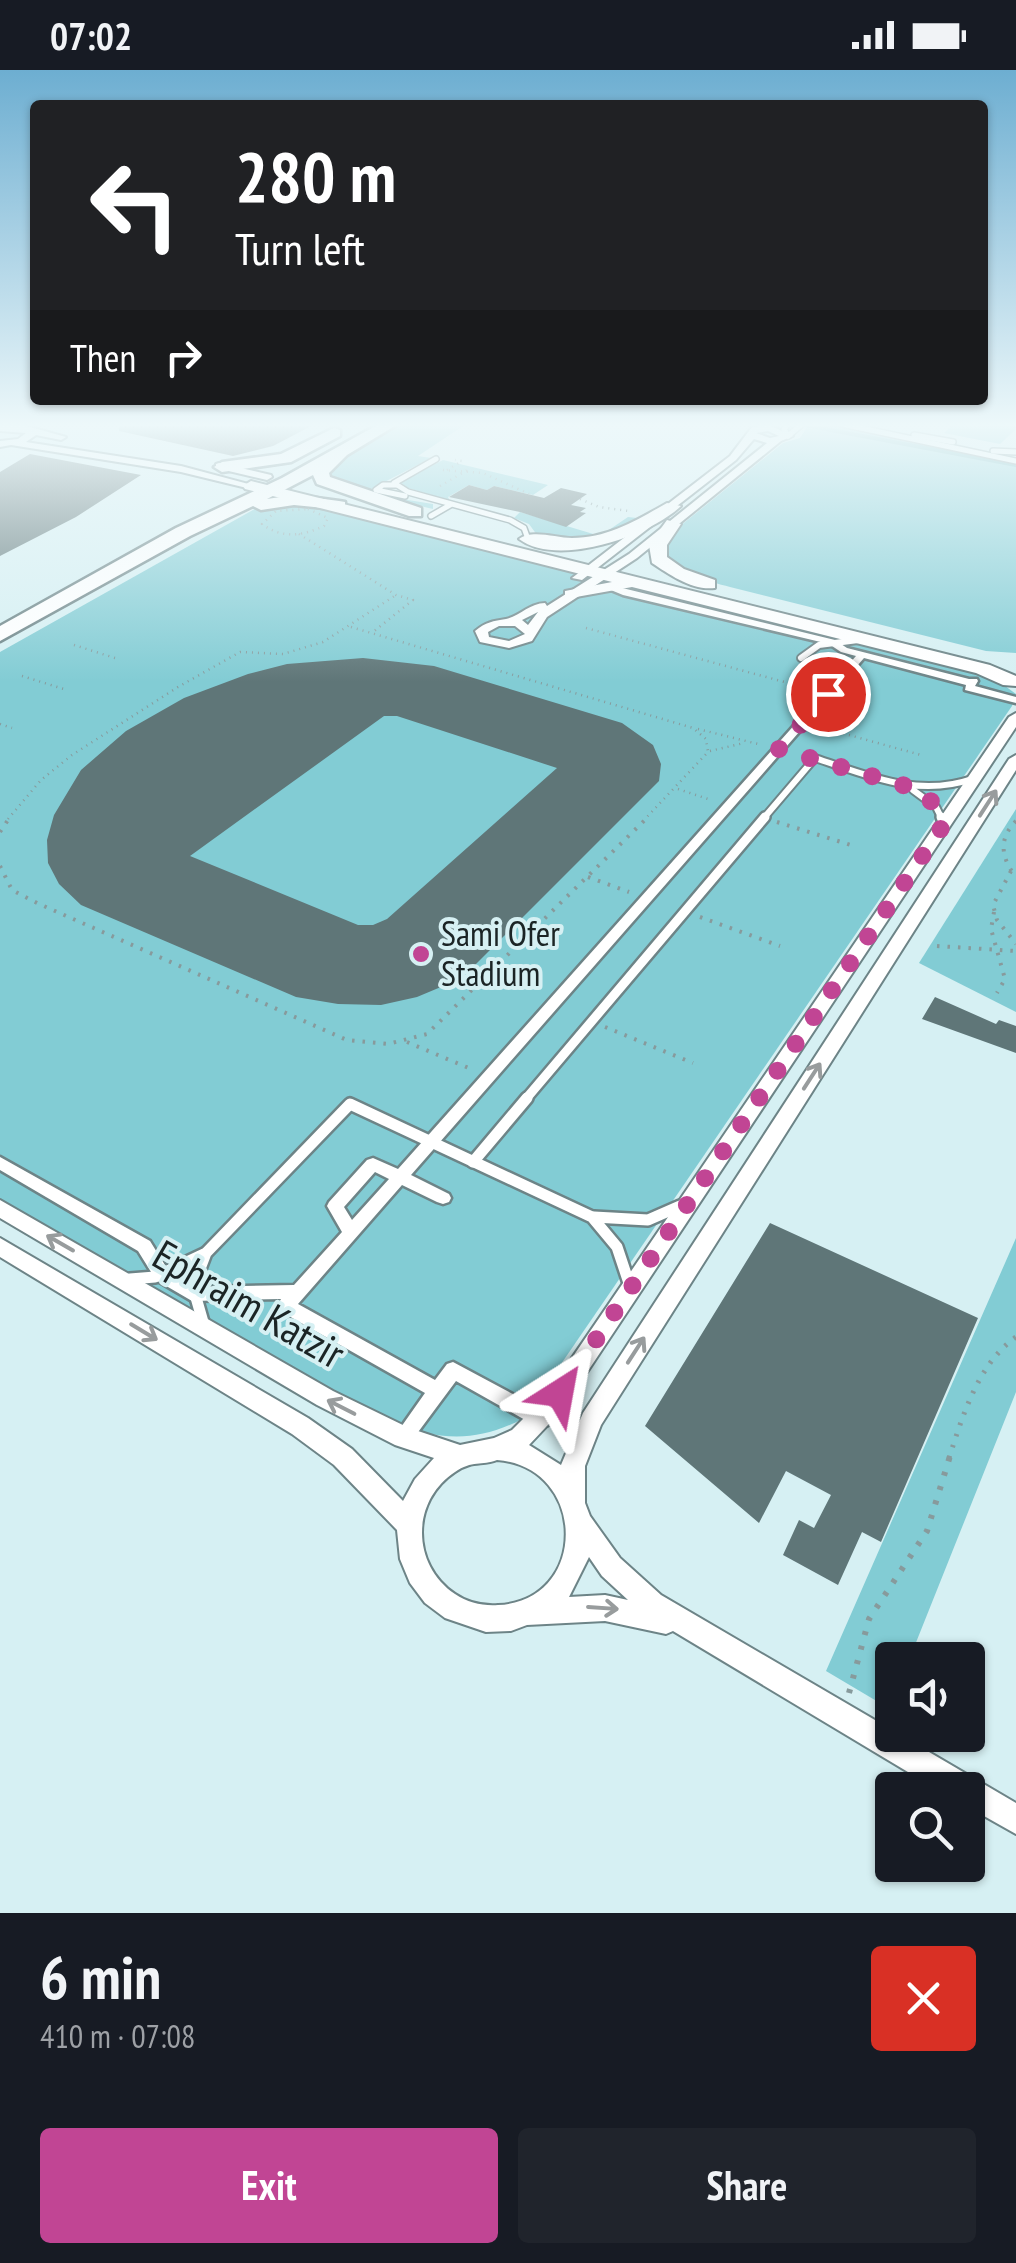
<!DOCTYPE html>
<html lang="en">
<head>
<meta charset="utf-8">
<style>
  body { margin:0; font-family:"PT Sans Narrow",sans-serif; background:#20242c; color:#f1f3f6; height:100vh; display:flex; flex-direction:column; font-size:38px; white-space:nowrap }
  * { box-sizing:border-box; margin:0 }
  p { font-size:32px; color:#9ea1a6 }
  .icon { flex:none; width:55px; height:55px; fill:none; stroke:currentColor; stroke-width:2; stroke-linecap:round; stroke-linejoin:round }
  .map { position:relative; height:1843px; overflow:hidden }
  .drawer { display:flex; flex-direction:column; background:#171b24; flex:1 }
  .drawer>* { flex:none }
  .top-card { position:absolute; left:30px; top:30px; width:958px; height:305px; border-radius:10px; box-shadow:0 2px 8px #0004; background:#202124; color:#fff; overflow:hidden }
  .buttons { position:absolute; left:875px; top:1572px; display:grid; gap:20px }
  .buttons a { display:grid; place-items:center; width:110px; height:110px; border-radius:10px; background:#171b24; box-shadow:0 2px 8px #0004; font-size:50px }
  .pin { position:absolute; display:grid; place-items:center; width:85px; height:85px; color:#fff; margin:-42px; border:5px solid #fff; border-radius:50%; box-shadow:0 2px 10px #0007 }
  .me { position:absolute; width:110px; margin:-55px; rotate:34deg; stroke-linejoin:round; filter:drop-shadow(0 0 8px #0008) }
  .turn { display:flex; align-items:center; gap:35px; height:210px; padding:0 40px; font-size:45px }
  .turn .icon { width:130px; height:130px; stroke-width:2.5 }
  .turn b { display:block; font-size:70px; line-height:85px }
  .then { display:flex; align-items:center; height:95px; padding:0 40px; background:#0003; gap:20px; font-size:38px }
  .round { display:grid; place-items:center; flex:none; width:105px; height:105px; border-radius:10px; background:#20242c }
  .head { display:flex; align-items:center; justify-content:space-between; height:170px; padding:0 40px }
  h1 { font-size:60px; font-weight:700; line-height:75px }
  .action { display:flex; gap:20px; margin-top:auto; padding:20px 40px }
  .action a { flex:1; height:115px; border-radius:10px; background:#c14594; color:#fff; font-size:40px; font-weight:700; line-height:115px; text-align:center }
  .action a+a { background:#20242c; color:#f1f3f6 }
  .status { display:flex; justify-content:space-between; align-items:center; height:70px; padding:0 50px; background:#171b24; direction:ltr }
  .status svg { height:28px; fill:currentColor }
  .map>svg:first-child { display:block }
</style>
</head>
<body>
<div class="status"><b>07:02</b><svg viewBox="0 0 49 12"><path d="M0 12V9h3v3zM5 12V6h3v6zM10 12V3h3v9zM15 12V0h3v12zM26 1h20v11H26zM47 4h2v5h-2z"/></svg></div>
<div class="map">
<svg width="1016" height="1843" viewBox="0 0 1016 1843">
  <rect width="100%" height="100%" fill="#d6f0f3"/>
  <g fill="#82ccd4">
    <path d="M400,354H466L418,386L431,388L371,419L383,426L433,434V439L382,427L325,405L344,386Z"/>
    <path d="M809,354H835L1016,392V583L986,581L730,517C708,511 672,503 663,481L680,456L783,373L800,368Z"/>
    <path d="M975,354H1016V359L1000,374L944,363L952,356L978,357Z"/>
    <path d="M443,390L548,415L533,425L494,416L487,420L469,415L448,427L450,431L408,418L400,412Z"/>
    <path d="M295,431L990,605L1016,624L1012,636L524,1348C476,1374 438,1370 389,1352L0,1132V582L260,436Z"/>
    <path d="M520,442L600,466L628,447L637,448C597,474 583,471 537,465L529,454L514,448Z"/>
    <path d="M1016,739V942L919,893Z"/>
    <path d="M1016,1168V1322L909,1590H892L890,1639L826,1601Z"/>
  </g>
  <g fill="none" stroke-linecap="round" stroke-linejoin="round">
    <path stroke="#55a6ae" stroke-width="4" d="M799,354L1016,395"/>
  </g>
  <g fill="#5f7678" fill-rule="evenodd">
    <path d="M119,354H315L273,376L233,386L119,361Z"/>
    <path d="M30,384L88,395L141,405L76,447L0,486V402Z"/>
    <path d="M469,415L487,420L494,416L544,428L561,418L587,424L571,435L586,438L580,442L586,443L566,457L520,442L449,427Z"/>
    <path d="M363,588L434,596L622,653L653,675L661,694L659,711L474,896L448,914L417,927L381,935L338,934L296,927L81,835L59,814L48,793L47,770L54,745L81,700L126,661L184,628L248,604L287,594ZM384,646H397L557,698L387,849L373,855H358L190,786Z"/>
    <path d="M935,927L996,954L999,950L1016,956V983L922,949Z"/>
    <path d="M770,1153L978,1248L881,1472L862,1462L838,1515L783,1485L799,1450L814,1458L831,1425L786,1401L759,1453L645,1356Z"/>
  </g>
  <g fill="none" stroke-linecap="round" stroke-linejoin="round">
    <defs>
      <g id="service-far3">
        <path d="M788,354L784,359L788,366"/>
        <path d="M842,354L1016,391"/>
        <path d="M914,365L953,372"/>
        <path d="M788,366L802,354"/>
        <path d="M993,381L1016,382"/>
        <path d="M436,389L394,413L408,422L510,450L524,458L528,469"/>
        <path d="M396,415H383L376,420L405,426"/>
        <path d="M431,446L450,435"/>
      </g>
      <g id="service-far2">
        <path d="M801,588L819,575L858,570"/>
        <path d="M913,720L936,737L942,749"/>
        <path d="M763,749L815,688C867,705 917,728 972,709"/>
      </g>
      <g id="service-far1">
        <path d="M941,747L944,754"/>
        <path d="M525,1030L765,747"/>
      </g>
      <g id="service">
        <path d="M473,1092L527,1028"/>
        <path d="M594,1147L648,1150L680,1136"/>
        <path d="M130,1209L155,1207L204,1184"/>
        <path d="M203,1252L193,1217L206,1183L350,1034L592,1147L617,1177L629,1213"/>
      </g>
      <path id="pedestrian" d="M606,514L835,570L847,578L969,609H977L978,611L975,616L1016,627V633L965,620L966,615L864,588L411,1105L449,1124L451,1128L449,1132L443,1134L437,1132L402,1115L298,1234L435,1310L447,1294L453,1292L548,1343L550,1349L548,1355L541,1357L534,1355L456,1311L410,1373L403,1375L396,1373L394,1367L425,1323L280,1241L277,1236L281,1229L192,1231L156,1210L138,1181L0,1100V1087L150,1171L168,1200L195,1217L294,1215L342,1162L327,1136L329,1132L367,1090L373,1088L398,1099L856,586L841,582L829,574L623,525L606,518ZM375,1102L389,1109L352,1150L344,1137Z"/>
      <g id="minor">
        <path d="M0,355H23L66,367L61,370L36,365L26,372L181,396L256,416L251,419L181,402L11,375L0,377V371L18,369L26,363L0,361Z"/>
        <path d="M769,355L793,366L781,371L637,488L547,547L532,571L509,578L480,572L475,561C486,552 493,551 506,549C520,546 530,533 545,533L547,536L629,484L767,373L754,369L736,390L582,510L572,508L730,386L752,357ZM768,361L779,366L770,368L756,363ZM538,542L528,555L522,550ZM499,556H515L525,564L509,571L489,567L488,562Z"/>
        <path d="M219,393L271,405L272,407L267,410L216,398V394Z"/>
        <path d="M1016,643V657L562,1340L529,1375L561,1395L583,1343L1009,689L1016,685V700L601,1355L585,1396V1433L590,1446L620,1488L661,1525L892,1660V1665H900L1016,1733V1764L968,1737V1720H938L673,1561L666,1564L605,1551L527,1555L511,1561L486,1562L445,1548L425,1533L410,1513L400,1489L397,1460L334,1395L292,1364L0,1187V1168L308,1348L352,1379L403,1431L415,1409L434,1388L395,1375L317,1335L0,1148V1130L333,1321L409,1358L460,1375L494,1368L512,1360L546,1326L1009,647ZM497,1390C588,1397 589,1531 498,1535C483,1536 468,1533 455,1524C411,1494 411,1431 455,1402C472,1390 482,1396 497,1390ZM589,1487L602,1506L628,1530L605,1525L569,1527Z"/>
      </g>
      <g id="secondary">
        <path d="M251,411L990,595L1016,606V616L1003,615L976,603L632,517L565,529V521L612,512L245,419L243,416Z"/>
        <path d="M667,433L681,436C650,466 557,498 519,469C532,459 556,468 572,468C608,468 637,450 667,433Z"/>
        <path d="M667,450L681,454L667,475V487L684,499L715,510V518C693,521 670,505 652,493L649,475Z"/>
      </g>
      <g id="trunk">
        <path d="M379,354H398L347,385L329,403L330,407L421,438V446H409L317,414L313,405L267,429L294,425L339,431L345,432V440L294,435L261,440L253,436L190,466L0,571V556L176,458L282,408Z"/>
        <path d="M334,358L340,360V366L291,392L222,402L214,397L222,392L281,384Z"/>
      </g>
    </defs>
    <use href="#service-far3" stroke="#6d8487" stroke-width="8"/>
    <use href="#service-far2" stroke="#6d8487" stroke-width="10"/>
    <use href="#service-far1" stroke="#6d8487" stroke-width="14"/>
    <use href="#service" stroke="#6d8487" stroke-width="16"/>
    <use href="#pedestrian" stroke="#6d8487" stroke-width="5"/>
    <use href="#minor" stroke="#6d8487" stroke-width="4"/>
    <use href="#secondary" stroke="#6d8487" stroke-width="4"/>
    <use href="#trunk" stroke="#6d8487" stroke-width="5"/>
    <g stroke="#879a9c" stroke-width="2.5" stroke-dasharray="1 5" stroke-linecap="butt">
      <path d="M1002,354L1016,357"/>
      <path d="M443,400L483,403L529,424"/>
      <path d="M447,400L462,391L455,390"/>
      <path d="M440,416L471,398"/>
      <path d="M580,429L599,437L629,441"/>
      <path d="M308,439L328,448L324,456C302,466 282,469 262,454L276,441Z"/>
      <path d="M299,464L396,525L413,530L373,562"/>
      <path d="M351,557L693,658L706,669L708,682L645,749"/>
      <path d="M586,558L814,620"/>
      <path d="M74,575L115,588"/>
      <path d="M22,606L67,620"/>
      <path d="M0,654L12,658"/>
      <path d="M820,657L921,685"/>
      <path d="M698,659L762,675"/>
      <path d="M710,681L744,673"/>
      <path d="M678,719L711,730"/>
      <path d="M8,749L41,710L72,685L178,617L240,582L283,584L323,572L396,525"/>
    </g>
    <g stroke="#879a9c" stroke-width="4" stroke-dasharray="2.5 8" stroke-linecap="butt">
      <path d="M1016,751C998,769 1001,788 1016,807"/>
      <path d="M777,752L854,776"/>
      <path d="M0,762L10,747"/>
      <path d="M0,796L12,820L37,833L347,970L388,974L427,964L648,747"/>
      <path d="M1011,801L993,835L997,850L1016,874"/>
      <path d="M588,807L629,822"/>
      <path d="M994,842L991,859L1005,909L997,923"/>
      <path d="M700,847L780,876"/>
      <path d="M937,876L1016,881"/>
      <path d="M605,957L693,993"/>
      <path d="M407,972L471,999"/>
    </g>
    <path stroke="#879a9c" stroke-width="5" stroke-dasharray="2.5 9" stroke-linecap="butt" d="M949,1388C963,1345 978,1294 1016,1267"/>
    <path stroke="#879a9c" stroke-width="6" stroke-dasharray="4 11" stroke-linecap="butt" d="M849,1623L869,1549L927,1461L950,1386"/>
    <use href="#service-far3" stroke="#fff" stroke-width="5"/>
    <use href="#service-far2" stroke="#fff" stroke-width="6"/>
    <use href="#service-far1" stroke="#fff" stroke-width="9"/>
    <use href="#service" stroke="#fff" stroke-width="11"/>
    <use href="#pedestrian" fill="#fff" fill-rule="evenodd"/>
    <use href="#minor" fill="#fff" fill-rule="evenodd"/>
    <use href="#secondary" fill="#fff" fill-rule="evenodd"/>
    <use href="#trunk" fill="#fff" fill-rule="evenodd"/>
  </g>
  <defs><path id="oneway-shaft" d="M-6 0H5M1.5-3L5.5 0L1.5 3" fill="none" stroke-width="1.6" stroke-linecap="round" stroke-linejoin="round" transform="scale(2.5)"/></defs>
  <g stroke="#989c9d">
    <use href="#oneway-shaft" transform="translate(988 733) rotate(-57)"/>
    <use href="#oneway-shaft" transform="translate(812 1006) rotate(-57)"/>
    <use href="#oneway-shaft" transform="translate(60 1173) rotate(-150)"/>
    <use href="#oneway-shaft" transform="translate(144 1262) rotate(31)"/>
    <use href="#oneway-shaft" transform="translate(636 1280) rotate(-57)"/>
    <use href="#oneway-shaft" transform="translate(341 1337) rotate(-153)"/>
    <use href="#oneway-shaft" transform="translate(603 1538) rotate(4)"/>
  </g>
  <linearGradient id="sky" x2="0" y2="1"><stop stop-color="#6daed1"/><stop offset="0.58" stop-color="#edf8fa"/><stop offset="1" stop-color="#edf8fa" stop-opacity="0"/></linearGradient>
  <rect width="1016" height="612" fill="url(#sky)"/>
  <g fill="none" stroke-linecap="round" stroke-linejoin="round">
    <path stroke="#c14594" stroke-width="18" stroke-dasharray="0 32.4" d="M560,1323L944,754L929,728L906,716L779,679L828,624"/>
  </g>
  <circle fill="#c14594" stroke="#d6f0f3" stroke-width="4" cx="421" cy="884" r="10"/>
  <g text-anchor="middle" stroke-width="8" stroke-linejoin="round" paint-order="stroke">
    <g font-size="35" fill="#1b2425" stroke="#d6f0f3" text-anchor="start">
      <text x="441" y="876">Sami Ofer<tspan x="441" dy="40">Stadium</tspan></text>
    </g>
    <g font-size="42" fill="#1b2425" stroke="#d6f0f3">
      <text transform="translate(249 1234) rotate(30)" y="15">Ephraim Katzir</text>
    </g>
  </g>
</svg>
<div class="buttons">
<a><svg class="icon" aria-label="sound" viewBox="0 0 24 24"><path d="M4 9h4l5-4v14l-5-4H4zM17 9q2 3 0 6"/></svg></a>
<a><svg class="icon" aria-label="search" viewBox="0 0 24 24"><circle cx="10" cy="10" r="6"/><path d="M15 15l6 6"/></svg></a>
</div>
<div class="pin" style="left:828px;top:624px;background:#d93025"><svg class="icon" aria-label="arrive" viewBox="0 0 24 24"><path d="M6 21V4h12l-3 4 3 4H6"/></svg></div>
<svg class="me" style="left:560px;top:1323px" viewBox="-20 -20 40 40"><path d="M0-17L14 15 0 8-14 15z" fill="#c14594" stroke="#fff" stroke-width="4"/></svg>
<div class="top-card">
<div class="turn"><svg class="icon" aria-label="left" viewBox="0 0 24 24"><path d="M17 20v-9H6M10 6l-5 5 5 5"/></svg><div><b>280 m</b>Turn left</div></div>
<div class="then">Then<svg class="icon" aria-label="right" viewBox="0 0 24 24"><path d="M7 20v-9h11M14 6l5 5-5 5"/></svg></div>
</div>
</div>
<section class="drawer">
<div class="head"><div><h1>6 min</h1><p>410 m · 07:08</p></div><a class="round" style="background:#d93025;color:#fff"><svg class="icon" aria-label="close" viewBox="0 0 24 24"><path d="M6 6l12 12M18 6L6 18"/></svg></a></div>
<div class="action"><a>Exit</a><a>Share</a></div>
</section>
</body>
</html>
